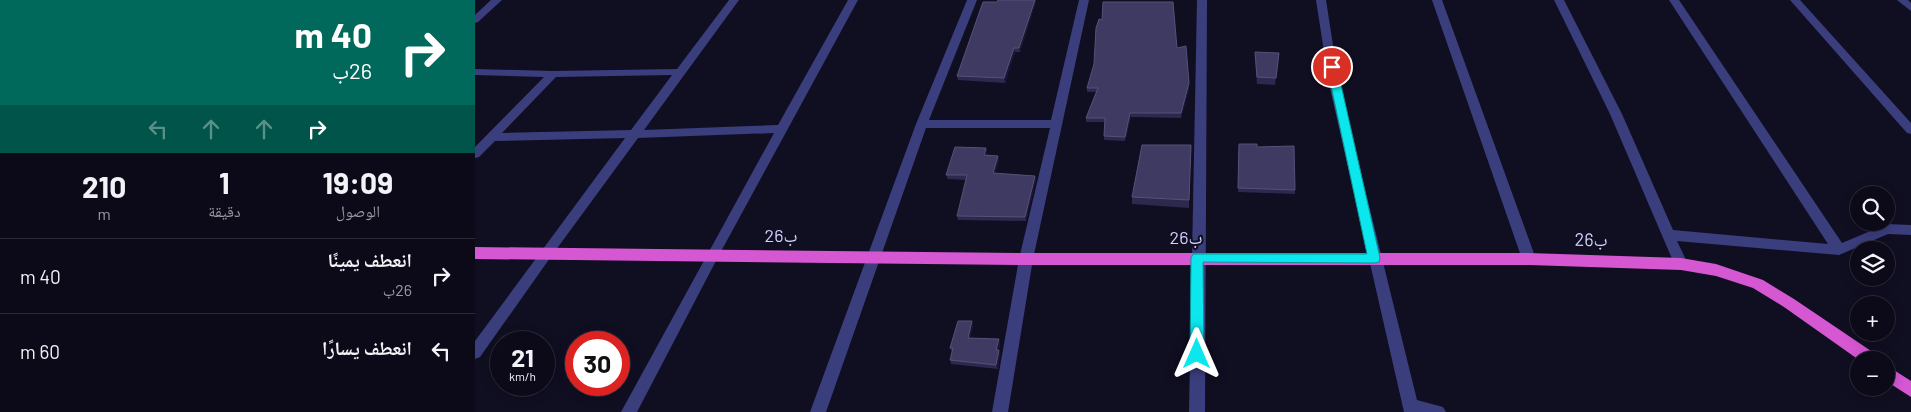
<!DOCTYPE html>
<html lang="ar">
<head>
<meta charset="utf-8">
<style>
  body { margin:0; font-family:Barlow,"Noto Naskh Arabic",sans-serif; background:#1a1826; color:#f1f3f6; direction:rtl; height:100vh; display:flex; flex-direction:column; font-size:19px; white-space:nowrap }
  * { box-sizing:border-box; margin:0 }
  p { font-size:16px; color:#9a9aa2 }
  .icon { flex:none; width:28px; height:28px; fill:none; stroke:currentColor; stroke-width:2; stroke-linecap:round; stroke-linejoin:round }
  .map { position:relative; flex:1; overflow:hidden; direction:ltr }
  .panel { display:flex; flex-direction:column; background:#0c0a19; width:475px }
  .panel>* { flex:none }
  .banner { background:#00695c; color:#fff; overflow:hidden }
  .fabs { position:absolute; left:1375px; top:186px; display:grid; gap:10px }
  .fabs a { display:grid; place-items:center; width:45px; height:45px; border-radius:50%; background:#0c0a19; box-shadow:0 2px 12px #0003,0 0 0 1px #2c2b38; font-size:25px }
  .speed { position:absolute; left:15px; top:331px; display:flex; gap:10px; font-size:25px; font-weight:700; text-align:center }
  .speed>* { display:grid; place-content:center; width:65px; height:65px; border-radius:50%; background:#0c0a19; box-shadow:0 2px 12px #0003,0 0 0 1px #2c2b38; line-height:1 }
  .speed small { font-size:12px; font-weight:400 }
  .speed .limit { border:8px solid #d22; background:#fff; color:#111 }
  .pin { position:absolute; display:grid; place-items:center; width:42px; height:42px; color:#fff; margin:-21px; border:2px solid #fff; border-radius:50%; box-shadow:0 1px 5px #0007 }
  .me { position:absolute; width:55px; margin:-28px; rotate:0deg; stroke-linejoin:round; filter:drop-shadow(0 0 4px #0008) }
  .turn { display:flex; align-items:center; gap:18px; height:105px; padding:0 20px; font-size:22px }
  .turn .icon { width:65px; height:65px; stroke-width:2.5 }
  .turn b { display:block; font-size:35px; line-height:42px }
  .lanes { display:flex; align-items:center; height:48px; padding:0 20px; background:#0003; justify-content:center; gap:25px; direction:ltr }
  .lanes .off { opacity:.35 }
  .eta { display:flex; justify-content:space-evenly; align-items:center; height:85px; text-align:center }
  .eta b { font-size:30px; font-weight:700; line-height:35px }
  ul { padding:0; list-style:none }
  li { display:flex; align-items:center; gap:15px; height:75px; padding:0 20px; border-top:1px solid #2c2b38 }
  li div { flex:1 }
  li b { display:block; font-size:19px }
  li em { font-style:normal }
  main { display:flex; flex:1; min-height:0 }
  .map>svg:first-child { display:block }
</style>
</head>
<body>
<main>
<div class="map">
<svg width="1436" height="412" viewBox="0 0 1436 412">
  <rect width="100%" height="100%" fill="#100e21"/>
  <g fill="none" stroke-linecap="round" stroke-linejoin="round">
    <g fill="#3b3e7d" fill-rule="evenodd">
      <path d="M16,0H27L3,22L0,23V15Z"/>
      <path d="M254,0H264L169,130L303,125L373,0H383L243,257L162,412H146L299,133L163,138L75,258L5,357L0,359V341L150,138L20,141L4,157L0,158V147L69,77L0,75V69L78,71L202,69ZM197,75L156,130L27,133L81,77Z"/>
      <path d="M492,0H502L454,120H576L604,0H614L558,259L533,412H517L544,259L575,128H451L351,412H335L441,124Z"/>
      <path d="M722,0H732L730,412H714Z"/>
      <path d="M841,0H851L864,84L942,400L968,407L971,412H929L854,84Z"/>
      <path d="M957,0H967L1061,259L1059,263L1054,264L1049,263L1047,259Z"/>
      <path d="M1079,0H1089L1147,114L1198,230L1353,244L1194,0H1204L1367,243L1412,224L1436,225V235L1413,234L1364,255L1202,241L1213,264L1211,268L1206,269L1201,268L1135,114Z"/>
      <path d="M1315,0H1325L1436,123V134L1432,133Z"/>
      <path d="M1422,0H1433L1436,3V11Z"/>
    </g>
    <g fill="#d557d2" fill-rule="evenodd">
      <path d="M0,247L551,253H1054L1206,258L1241,264L1288,280L1319,299L1402,355L1404,360H1384L1309,307L1278,288L1241,276L1206,270L1054,265H551L0,259Z"/>
      <path d="M1411,365L1436,381V397L1411,381Z"/>
    </g>
  </g>
  <g fill="#2c284e">
    <path d="M561,1L545,52H540L530,83L483,80L482,76Z"/>
    <path d="M702,48L714,88L706,118L656,117L650,141L629,140V136L630,122H611V118L621,92H612V88Z"/>
    <path d="M780,52L804,53L800,85L782,84L780,59Z"/>
    <path d="M764,144L782,147L820,190V194L763,192Z"/>
    <path d="M716,145L714,208L657,204V197Z"/>
    <path d="M511,148L512,152L511,155L523,156L524,160L520,173L560,176L561,180L551,221L483,220L482,216L491,180L473,179L471,175Z"/>
    <path d="M498,325L495,338L525,343L524,350L525,354L523,369L476,364L475,360L477,352L475,348Z"/>
  </g>
  <g fill="#1a1634">
    <path d="M560,0H561V1L545,52L544,48Z"/>
    <path d="M539,48L540,52L530,83L529,78Z"/>
    <path d="M714,83V88L706,118V113Z"/>
    <path d="M655,113L656,117L650,141V137Z"/>
    <path d="M511,148L512,152L510,160L509,155Z"/>
    <path d="M523,156L524,160L519,177L518,173Z"/>
    <path d="M560,176L561,180L551,221L550,217Z"/>
    <path d="M497,321L498,325L494,342L493,338Z"/>
    <path d="M524,339L525,343L523,354L521,350Z"/>
    <path d="M524,350L525,354L523,369L521,365Z"/>
  </g>
  <g fill="#3e3a61" stroke="#555179">
    <path d="M523,0H560L544,48H539L529,78L482,76L508,2H522Z"/>
    <path d="M628,2H698L702,48L711,46L714,83L706,113H655L650,137L629,136L630,118H611L623,88H612L619,64L621,28L624,19L627,20Z"/>
    <path d="M780,52L804,53L801,78L782,77Z"/>
    <path d="M764,144H782V147L819,146L820,190L763,188Z"/>
    <path d="M667,145H716L714,200L657,197Z"/>
    <path d="M480,147L511,148L509,155L523,156L518,173L560,176L550,217L482,216L492,175H471Z"/>
    <path d="M483,321H497L493,338L524,339L521,350H524L521,365L475,360L478,348H475Z"/>
  </g>
  <path fill="#0be7ed" stroke="#07969a" d="M857,64L862,67L905,258L904,262L899,263L728,262L729,354L727,358L722,360L717,358L715,354L716,258L718,254H892L852,67Z"/>
  <g text-anchor="middle" stroke-width="4" stroke-linejoin="round" paint-order="stroke">
    <g font-size="18" fill="#d2d0fd" stroke="#100e21">
      <text x="306" y="242">26ب</text>
      <text x="711" y="244">26ب</text>
      <text transform="translate(1116 240) rotate(1)" y="6">26ب</text>
    </g>
  </g>
</svg>
<div class="fabs">
<a><svg class="icon" aria-label="search" viewBox="0 0 24 24"><circle cx="10" cy="10" r="6"/><path d="M15 15l6 6"/></svg></a>
<a><svg class="icon" aria-label="layers" viewBox="0 0 24 24"><path d="M12 4l9 5-9 5-9-5zM3 14l9 5 9-5"/></svg></a>
<a>+</a>
<a>−</a>
</div>
<div class="speed"><div>21<small>km/h</small></div><div class="limit">30</div></div>
<div class="pin" style="left:857px;top:67px;background:#d93025"><svg class="icon" aria-label="arrive" viewBox="0 0 24 24"><path d="M6 21V4h12l-3 4 3 4H6"/></svg></div>
<svg class="me" style="left:722px;top:354px" viewBox="-20 -20 40 40"><path d="M0-17L14 15 0 8-14 15z" fill="#0be7ed" stroke="#fff" stroke-width="4"/></svg>
</div>
<section class="panel">
<div class="banner">
<div class="turn"><svg class="icon" aria-label="right" viewBox="0 0 24 24"><path d="M7 20v-9h11M14 6l5 5-5 5"/></svg><div><b>40 m</b>26ب</div></div>
<div class="lanes"><svg class="icon off" aria-label="left" viewBox="0 0 24 24"><path d="M17 20v-9H6M10 6l-5 5 5 5"/></svg><svg class="icon off" aria-label="ahead" viewBox="0 0 24 24"><path d="M12 20V5M6 11l6-6 6 6"/></svg><svg class="icon off" aria-label="ahead" viewBox="0 0 24 24"><path d="M12 20V5M6 11l6-6 6 6"/></svg><svg class="icon" aria-label="right" viewBox="0 0 24 24"><path d="M7 20v-9h11M14 6l5 5-5 5"/></svg></div>
</div>
<div class="eta">
<div><b>19:09</b><p>الوصول</p></div>
<div><b>1</b><p>دقيقة</p></div>
<div><b>210</b><p>m</p></div>
</div>
<ul>
<li><svg class="icon" aria-label="right" viewBox="0 0 24 24"><path d="M7 20v-9h11M14 6l5 5-5 5"/></svg><div><b>انعطف يمينًا</b><p>26ب</p></div><em>40 m</em></li>
<li><svg class="icon" aria-label="left" viewBox="0 0 24 24"><path d="M17 20v-9H6M10 6l-5 5 5 5"/></svg><div><b>انعطف يسارًا</b></div><em>60 m</em></li>
</ul>
</section>
</main>
</body>
</html>
